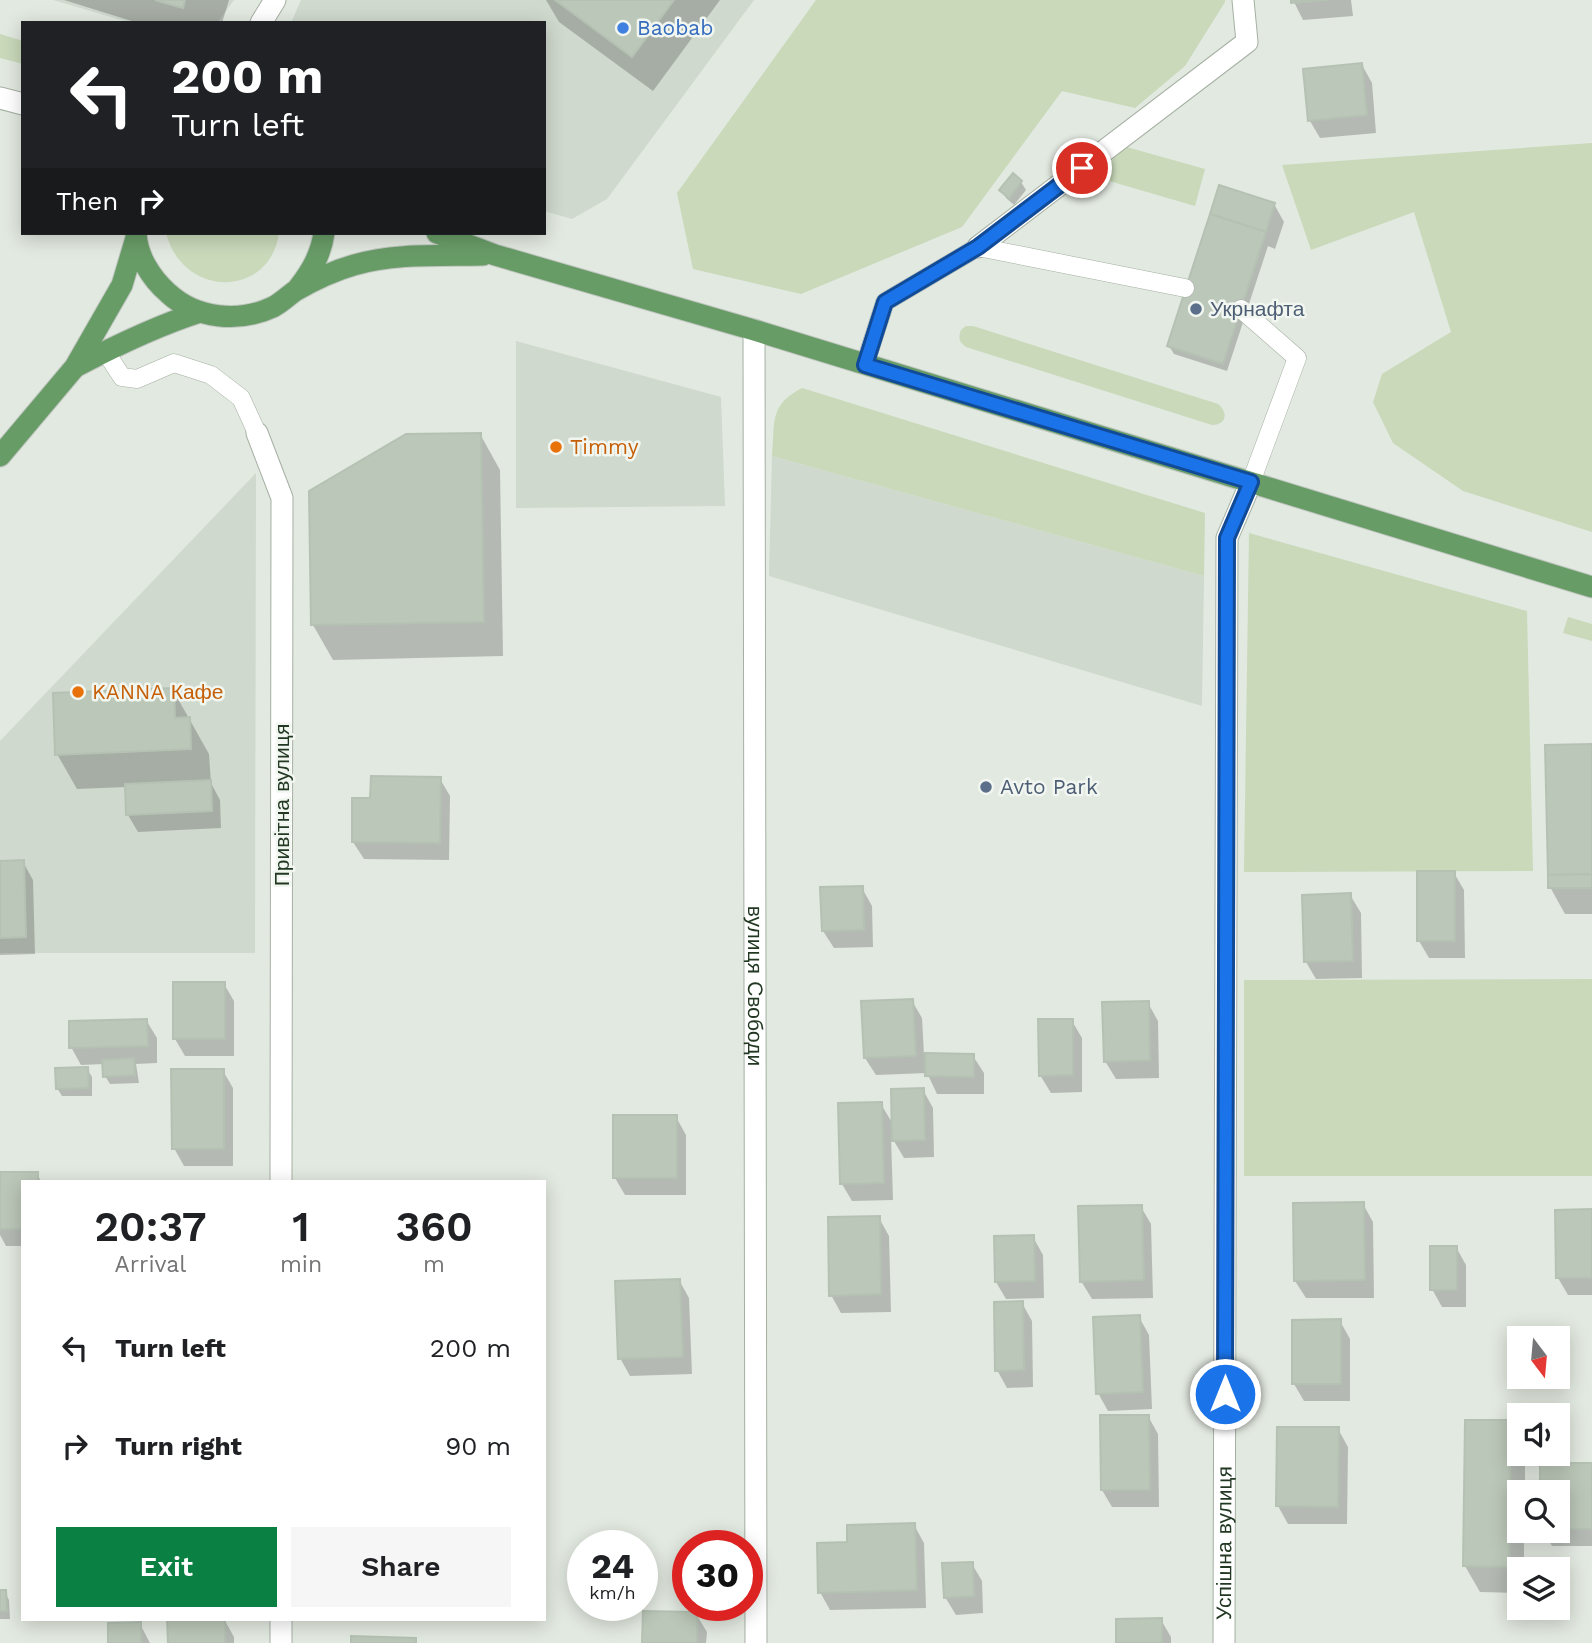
<!DOCTYPE html>
<html lang="en">
<head>
<meta charset="utf-8">
<style>
  body { margin:0; font-family:"Work Sans",sans-serif; background:#f6f6f6; color:#202124; height:100vh; display:flex; flex-direction:column; font-size:26px; white-space:nowrap }
  * { box-sizing:border-box; margin:0 }
  p { font-size:23px; color:#757577 }
  .icon { flex:none; width:38px; height:38px; fill:none; stroke:currentColor; stroke-width:2; stroke-linecap:round; stroke-linejoin:round }
  .map { position:relative; flex:1; overflow:hidden }
  .panel { position:absolute; left:21px; top:1180px; width:525px; height:441px; display:flex; flex-direction:column; background:#fff; border-radius:0px; box-shadow:0 4px 18px #0003 }
  .panel>* { flex:none }
  .top-card { position:absolute; left:21px; top:21px; width:525px; height:214px; border-radius:0px; box-shadow:0 4px 18px #0003; background:#202124; color:#fff; overflow:hidden }
  .needle { width:46px; rotate:164deg }
  .buttons { position:absolute; left:1507px; top:1326px; display:grid; gap:14px }
  .buttons a { display:grid; place-items:center; width:63px; height:63px; border-radius:0px; background:#fff; box-shadow:0 4px 18px #0003; font-size:35px }
  .speed { position:absolute; left:567px; top:1530px; display:flex; gap:14px; font-size:35px; font-weight:700; text-align:center }
  .speed>* { display:grid; place-content:center; width:91px; height:91px; border-radius:50%; background:#fff; box-shadow:0 4px 18px #0003; line-height:1 }
  .speed small { font-size:18px; font-weight:400 }
  .speed .limit { border:10px solid #d22; background:#fff; color:#111 }
  .pin { position:absolute; display:grid; place-items:center; width:60px; height:60px; color:#fff; margin:-30px; border:4px solid #fff; border-radius:50%; box-shadow:0 2px 7px #0007 }
  .me { position:absolute; width:77px; margin:-38px; rotate:0deg; stroke-linejoin:round; filter:drop-shadow(0 0 5px #0008) }
  .turn { display:flex; align-items:center; gap:24px; height:147px; padding:0 35px; font-size:32px }
  .turn .icon { width:91px; height:91px; stroke-width:2.5 }
  .turn b { display:block; font-size:49px; line-height:60px }
  .then { display:flex; align-items:center; height:66px; padding:0 35px; background:#0003; gap:14px; font-size:26px }
  .eta { display:flex; justify-content:space-evenly; align-items:center; height:119px; text-align:center }
  .eta b { font-size:42px; font-weight:600; line-height:49px }
  .cta { display:flex; gap:14px; margin-top:auto; padding:14px 35px }
  .cta a { flex:1; height:80px; border-radius:0px; background:#0b8043; color:#fff; font-size:28px; font-weight:600; line-height:80px; text-align:center }
  .cta a+a { background:#f6f6f6; color:#202124 }
  ul { padding:0; list-style:none }
  li { display:flex; align-items:center; gap:21px; height:98px; padding:0 35px }
  li div { flex:1 }
  li b { display:block; font-size:26px }
  li em { font-style:normal }
  .map>svg:first-child { display:block }
</style>
</head>
<body>
<div class="map">
<svg width="1592" height="1643" viewBox="0 0 1592 1643">
  <rect width="100%" height="100%" fill="#e2e9e0"/>
  <g fill="#d0d9ce">
    <path d="M53,0H234L217,23H131Z"/>
    <path d="M301,0H754L607,199L572,219L544,211V23H291Z"/>
    <path d="M516,341L721,397L725,506L516,508Z"/>
    <path d="M772,456L1204,576L1202,706L769,576Z"/>
    <path d="M256,473L255,953H0V741Z"/>
  </g>
  <g fill="#c9d9ba">
    <path d="M816,0H1225V2L1185,66L1135,108L1062,91L962,227L801,294L693,269L677,193Z"/>
    <path d="M0,34L23,41V64L0,58Z"/>
    <path d="M1592,143V532L1463,491L1393,443L1373,402L1382,374L1451,332L1414,212L1311,250L1282,165Z"/>
    <path d="M1123,146L1205,169L1195,206L1099,178Z"/>
    <path d="M166,233H279C270,298 183,299 166,233Z"/>
    <path d="M966,326H973L1218,404C1229,413 1226,425 1212,425L966,347C959,342 958,338 961,330Z"/>
    <path d="M802,388L1205,513L1204,576L772,456C775,422 769,405 802,388Z"/>
    <path d="M1249,533L1527,611L1533,871L1244,872Z"/>
    <path d="M1568,617L1592,624V641L1563,633Z"/>
    <path d="M1592,979V1176H1244V980Z"/>
  </g>
  <g fill="#0003">
    <path d="M64,0H229L222,23H138Z"/>
    <path d="M546,0H720L653,91L559,22Z"/>
    <path d="M1293,0H1351L1353,16L1303,20Z"/>
    <path d="M1362,65L1372,83L1376,133L1320,138L1310,121Z"/>
    <path d="M1021,182L1026,190L1014,205L1006,198L1001,190Z"/>
    <path d="M1274,204L1284,222L1275,249L1268,246L1227,371L1174,354L1169,346Z"/>
    <path d="M480,434L500,470L503,656L333,660L313,625Z"/>
    <path d="M173,690L209,754L211,783L220,800L221,828L138,832L128,815L126,787L77,789L57,754Z"/>
    <path d="M1592,746V914H1565L1550,887Z"/>
    <path d="M440,779L450,796L449,860L364,859L353,842Z"/>
    <path d="M23,862L33,880L35,954L0,955V863Z"/>
    <path d="M1454,873L1464,890L1465,958H1429L1419,941Z"/>
    <path d="M862,888L872,906L873,947L834,948L823,931Z"/>
    <path d="M1350,895L1361,913L1362,978L1316,979L1306,962Z"/>
    <path d="M224,984L234,1001V1056H185L175,1039Z"/>
    <path d="M912,1001L922,1018L924,1055L973,1056L984,1073V1094H937L927,1073L876,1075L865,1058Z"/>
    <path d="M1148,1003L1158,1021L1159,1078L1116,1079L1105,1061Z"/>
    <path d="M146,1020L157,1038V1063L136,1064L139,1083L110,1084L105,1076L104,1064L81,1065L71,1047Z"/>
    <path d="M1072,1021L1082,1038V1092L1051,1093L1040,1075Z"/>
    <path d="M87,1069L92,1077V1096H62L57,1088Z"/>
    <path d="M223,1071L233,1088V1166H184L174,1148Z"/>
    <path d="M923,1090L933,1108L934,1157L904,1158L891,1136L893,1200L852,1201L842,1184L881,1104L894,1126Z"/>
    <path d="M676,1117L686,1135V1195H625L615,1178Z"/>
    <path d="M0,1174H37L41,1181H23V1246H6L0,1235Z"/>
    <path d="M1363,1204L1373,1222L1374,1298H1306L1295,1281Z"/>
    <path d="M1141,1207L1151,1224L1153,1298L1092,1299L1081,1281Z"/>
    <path d="M1592,1211V1295H1568L1558,1278Z"/>
    <path d="M879,1218L889,1236L891,1312L841,1313L831,1295Z"/>
    <path d="M1033,1237L1043,1255L1044,1298L1006,1299L996,1282Z"/>
    <path d="M1456,1247L1466,1265V1307H1442L1432,1289Z"/>
    <path d="M679,1280L689,1298L692,1374L630,1376L620,1358Z"/>
    <path d="M1022,1303L1032,1321L1033,1387L1007,1388L997,1370Z"/>
    <path d="M1139,1317L1149,1335L1152,1409L1108,1411L1098,1393Z"/>
    <path d="M1340,1321L1350,1339V1401H1304L1294,1384Z"/>
    <path d="M1148,1416L1158,1434L1159,1507H1112L1102,1490Z"/>
    <path d="M1510,1422L1519,1438V1454H1525V1493H1519V1531H1524V1570H1519V1593L1480,1592L1465,1566Z"/>
    <path d="M1338,1429L1348,1447L1347,1524H1288L1278,1506Z"/>
    <path d="M1592,1464V1546H1552L1544,1531H1558V1493Z"/>
    <path d="M914,1525L924,1543L926,1608L830,1610L820,1592Z"/>
    <path d="M972,1564L982,1581L983,1613L956,1615L945,1597Z"/>
    <path d="M0,1592H5L9,1600L10,1619H0Z"/>
    <path d="M696,1614L707,1632L706,1643H644Z"/>
    <path d="M224,1619L234,1637V1643H169Z"/>
    <path d="M1161,1620L1171,1637V1643H1118Z"/>
    <path d="M140,1624L150,1643H109Z"/>
  </g>
  <g fill="#bbc7b8" stroke="#b5c2b3" stroke-width="2">
    <path d="M155,0H185L183,8Z"/>
    <path d="M555,0H674L632,57Z"/>
    <path d="M1291,0H1328L1291,3Z"/>
    <path d="M1362,63L1367,115L1308,121L1303,69Z"/>
    <path d="M1013,173L1022,181L1009,198L999,190Z"/>
    <path d="M1219,185L1275,203L1266,232L1210,214Z"/>
    <path d="M1210,214L1266,232L1223,364L1167,346Z"/>
    <path d="M481,433L484,622L311,625L309,491L406,434Z"/>
    <path d="M174,688L175,718L190,717L191,749L55,755L53,693Z"/>
    <path d="M1592,744V874L1548,875L1545,745Z"/>
    <path d="M371,776L441,777L440,843L352,842V798H370Z"/>
    <path d="M211,780L212,811L126,815L125,784Z"/>
    <path d="M24,860L26,937L0,938V861Z"/>
    <rect x="1417" y="871" width="38" height="70"/>
    <path d="M1592,874V888H1548V875Z"/>
    <path d="M863,886L864,930L822,931L820,887Z"/>
    <path d="M1351,893L1353,961L1304,962L1302,895Z"/>
    <rect x="173" y="982" width="52" height="57"/>
    <path d="M913,999L916,1056L864,1058L861,1001Z"/>
    <path d="M1149,1001L1150,1060L1104,1062L1102,1002Z"/>
    <path d="M147,1019L148,1046L69,1048V1021Z"/>
    <path d="M1038,1019H1073V1075L1039,1076Z"/>
    <path d="M925,1053L974,1054V1077L925,1076Z"/>
    <path d="M134,1058L135,1075L103,1077L102,1060Z"/>
    <path d="M88,1067L89,1088L56,1089L55,1068Z"/>
    <path d="M171,1069H224V1149H172Z"/>
    <path d="M924,1088L925,1140L892,1141L891,1089Z"/>
    <path d="M882,1102L884,1183L840,1184L838,1103Z"/>
    <rect x="613" y="1115" width="64" height="63"/>
    <path d="M0,1172H38V1181H23V1229H0Z"/>
    <path d="M1364,1202L1365,1280L1294,1281L1293,1203Z"/>
    <path d="M1142,1205L1144,1280L1080,1282L1078,1206Z"/>
    <path d="M1592,1209V1278H1556L1555,1210Z"/>
    <path d="M880,1216L881,1294L829,1296L828,1217Z"/>
    <path d="M1034,1235L1035,1281L995,1282L994,1236Z"/>
    <rect x="1430" y="1246" width="27" height="44"/>
    <path d="M680,1279L683,1357L618,1359L615,1281Z"/>
    <path d="M1023,1301L1024,1370L995,1371L994,1302Z"/>
    <path d="M1140,1315L1143,1392L1096,1394L1093,1317Z"/>
    <path d="M1341,1319V1384H1292V1320Z"/>
    <path d="M1100,1415H1149L1150,1490H1101Z"/>
    <path d="M1465,1420H1511L1509,1567L1463,1566Z"/>
    <path d="M1277,1427H1339L1338,1507L1276,1506Z"/>
    <path d="M1540,1463H1592V1529H1558V1493H1540Z"/>
    <path d="M915,1523L917,1590L818,1593L817,1543L847,1542V1525Z"/>
    <path d="M973,1562L974,1596L944,1598L942,1563Z"/>
    <path d="M0,1590H6L7,1611H0Z"/>
    <path d="M643,1611L697,1612V1643H642Z"/>
    <path d="M1162,1618V1643H1116V1619Z"/>
    <path d="M167,1619H225V1643H168Z"/>
    <path d="M141,1622V1643H108V1623Z"/>
    <path d="M351,1636L416,1638V1643H351Z"/>
  </g>
  <g fill="none" stroke-linecap="round" stroke-linejoin="round">
    <defs>
      <g id="service">
        <path d="M1241,309L1297,358L1251,482"/>
        <path d="M105,351L122,377L137,379L174,363L211,375L241,398L257,433"/>
        <path d="M865,364L885,302L978,247L1185,288"/>
      </g>
      <g id="minor">
        <path d="M261,23L275,0"/>
        <path d="M978,247L1247,42L1243,0"/>
        <path id="s1" d="M754,330L756,1643"/>
        <path d="M257,433L282,498L281,1181"/>
        <path d="M281,1643V1619"/>
        <path id="s2" d="M1224,1643L1227,538L1251,482"/>
      </g>
      <path id="tertiary" d="M0,98L23,104"/>
      <g id="primary">
        <path d="M136,233C137,256 151,278 168,293C196,319 239,323 273,307C281,303 288,296 295,291C314,280 333,271 354,265C395,253 441,256 483,255"/>
        <path d="M437,233L495,255L754,330L1592,587"/>
        <path d="M299,287C312,270 321,254 324,233"/>
        <path d="M77,366C117,345 156,326 200,312"/>
        <path d="M0,456L75,367L122,285L136,238"/>
      </g>
    </defs>
    <use href="#service" stroke="#a5b0a3" stroke-width="19"/>
    <use href="#minor" stroke="#a5b0a3" stroke-width="23"/>
    <use href="#tertiary" stroke="#a5b0a3" stroke-width="23"/>
    <use href="#primary" stroke="#c1c7c1" stroke-width="23"/>
    <use href="#service" stroke="#fff" stroke-width="18"/>
    <use href="#minor" stroke="#fff" stroke-width="21"/>
    <use href="#tertiary" stroke="#fff" stroke-width="21"/>
    <use href="#primary" stroke="#689c67" stroke-width="21"/>
  </g>
  <g fill="none" stroke-linecap="round" stroke-linejoin="round">
    <defs>
      <path id="route" d="M1082,168L978,247L885,302L865,365L1251,482L1227,538L1225,1394"/>
    </defs>
    <use href="#route" stroke="#114b97" stroke-width="18"/>
    <use href="#route" stroke="#1a73e8" stroke-width="12"/>
  </g>
  <circle fill="#3f7fe0" stroke="#f1f6f0" stroke-width="2.5" cx="623" cy="28" r="7"/>
  <g fill="#5c6f8a" stroke="#f1f6f0" stroke-width="2.5">
    <circle cx="1196" cy="309" r="7"/>
    <circle cx="986" cy="787" r="7"/>
  </g>
  <g fill="#e8710a" stroke="#f1f6f0" stroke-width="2.5">
    <circle cx="556" cy="447" r="7"/>
    <circle cx="78" cy="692" r="7"/>
  </g>
  <g text-anchor="middle" stroke-width="5" stroke-linejoin="round" paint-order="stroke">
    <g font-size="21" fill="#366cbe" stroke="#f1f6f0" text-anchor="start">
      <text x="637" y="35">Baobab</text>
    </g>
    <g font-size="21" fill="#4e5e75" stroke="#f1f6f0" text-anchor="start">
      <text x="1210" y="316">Укрнафта</text>
      <text x="1000" y="794">Avto Park</text>
    </g>
    <g font-size="21" fill="#c56008" stroke="#f1f6f0" text-anchor="start">
      <text x="570" y="454">Timmy</text>
      <text x="92" y="699">KANNA Кафе</text>
    </g>
    <g font-size="21" fill="#223822" stroke="#f1f6f0">
      <text transform="translate(282 805) rotate(-90)" y="7">Привітна вулиця</text>
      <text dy="7" stroke="none"><textPath href="#s1" startOffset="656">вулиця Свободи</textPath></text>
      <text dy="7" stroke="none"><textPath href="#s2" startOffset="100">Успішна вулиця</textPath></text>
    </g>
  </g>
</svg>
<div class="buttons">
<a><svg class="needle" viewBox="-14 -14 28 28"><path d="M0-13l5 13h-10z" fill="#e53935"/><path d="M0 13l5-13h-10z" fill="#757577"/></svg></a>
<a><svg class="icon" aria-label="sound" viewBox="0 0 24 24"><path d="M4 9h4l5-4v14l-5-4H4zM17 9q2 3 0 6"/></svg></a>
<a><svg class="icon" aria-label="search" viewBox="0 0 24 24"><circle cx="10" cy="10" r="6"/><path d="M15 15l6 6"/></svg></a>
<a><svg class="icon" aria-label="layers" viewBox="0 0 24 24"><path d="M12 4l9 5-9 5-9-5zM3 14l9 5 9-5"/></svg></a>
</div>
<div class="speed"><div>24<small>km/h</small></div><div class="limit">30</div></div>
<div class="pin" style="left:1082px;top:168px;background:#d93025"><svg class="icon" aria-label="arrive" viewBox="0 0 24 24"><path d="M6 21V4h12l-3 4 3 4H6"/></svg></div>
<svg class="me" style="left:1225px;top:1394px" viewBox="-20 -20 40 40"><circle r="17" fill="#1a73e8" stroke="#fff" stroke-width="3"/><path d="M0-11L8 9 0 5-8 9z" fill="#fff"/></svg>
<div class="top-card">
<div class="turn"><svg class="icon" aria-label="left" viewBox="0 0 24 24"><path d="M17 20v-9H6M10 6l-5 5 5 5"/></svg><div><b>200 m</b>Turn left</div></div>
<div class="then">Then<svg class="icon" aria-label="right" viewBox="0 0 24 24"><path d="M7 20v-9h11M14 6l5 5-5 5"/></svg></div>
</div>
<section class="panel">
<div class="eta">
<div><b>20:37</b><p>Arrival</p></div>
<div><b>1</b><p>min</p></div>
<div><b>360</b><p>m</p></div>
</div>
<ul>
<li><svg class="icon" aria-label="left" viewBox="0 0 24 24"><path d="M17 20v-9H6M10 6l-5 5 5 5"/></svg><div><b>Turn left</b></div><em>200 m</em></li>
<li><svg class="icon" aria-label="right" viewBox="0 0 24 24"><path d="M7 20v-9h11M14 6l5 5-5 5"/></svg><div><b>Turn right</b></div><em>90 m</em></li>
</ul>
<div class="cta"><a>Exit</a><a>Share</a></div>
</section>
</div>
</body>
</html>
